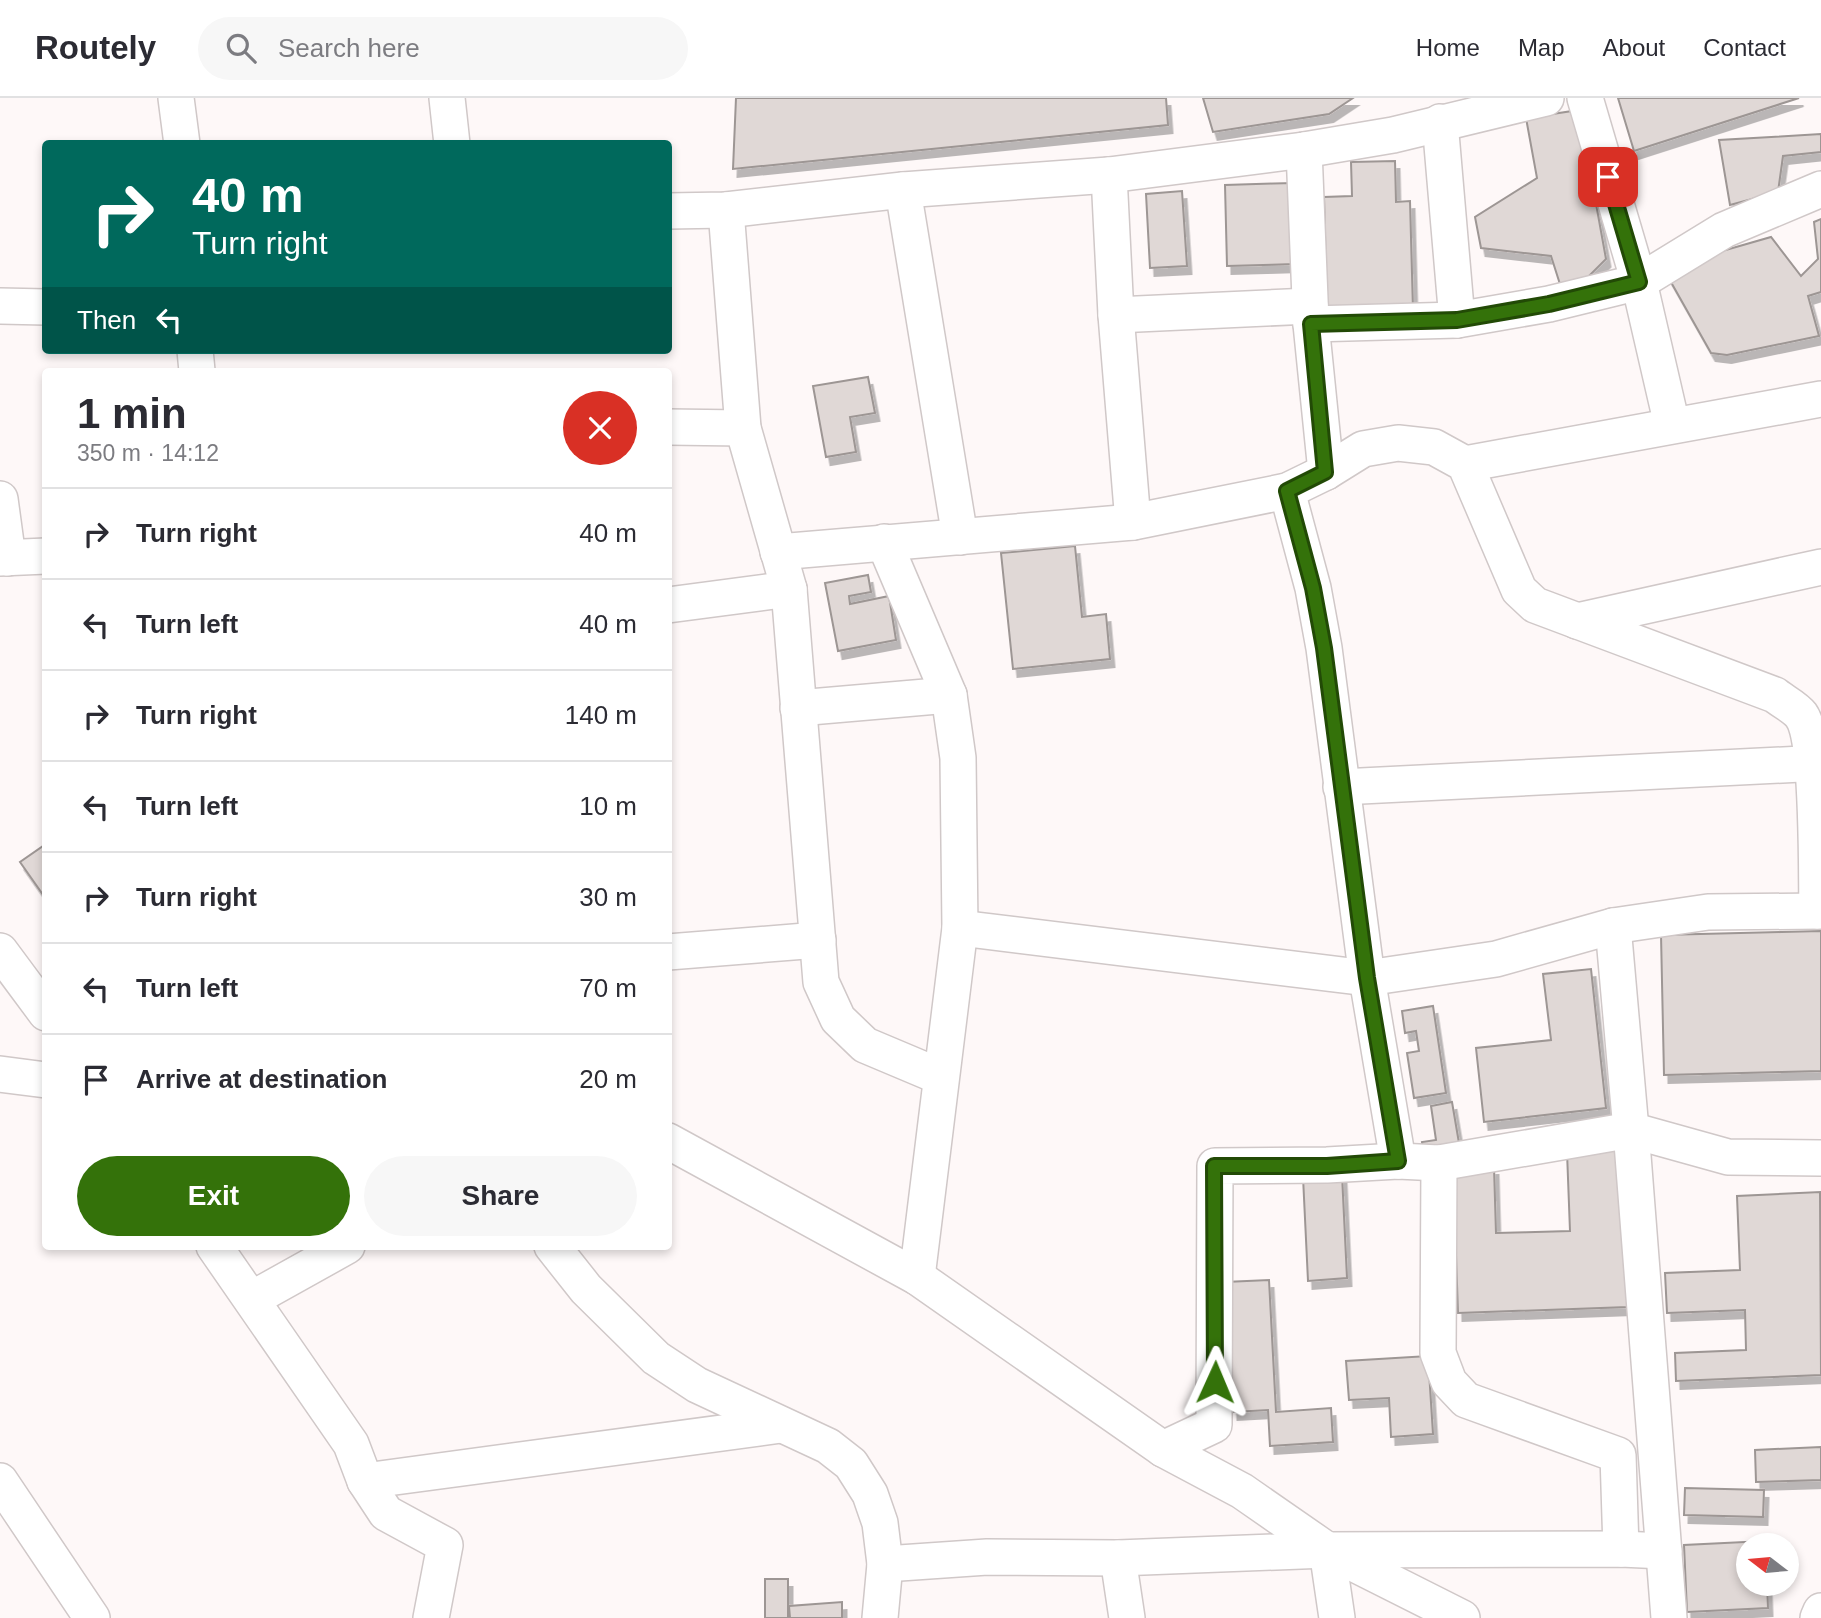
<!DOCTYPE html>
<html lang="en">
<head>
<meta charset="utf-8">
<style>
  body { margin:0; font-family:Arial,sans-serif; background:#f7f7f7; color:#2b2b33; height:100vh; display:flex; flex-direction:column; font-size:26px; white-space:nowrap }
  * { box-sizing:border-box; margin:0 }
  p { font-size:23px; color:#7c7c81 }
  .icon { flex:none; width:38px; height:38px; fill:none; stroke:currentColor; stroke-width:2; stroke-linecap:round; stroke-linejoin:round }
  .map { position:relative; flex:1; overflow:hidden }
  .details { position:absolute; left:42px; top:270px; width:630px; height:882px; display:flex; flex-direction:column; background:#fff; border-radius:7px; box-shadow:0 4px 10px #0003 }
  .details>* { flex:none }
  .banner { position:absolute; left:42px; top:42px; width:630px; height:214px; border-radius:7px; box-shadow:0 4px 10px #0003; background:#00695c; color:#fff; overflow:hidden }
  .needle { width:46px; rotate:286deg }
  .tools { position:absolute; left:1736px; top:1435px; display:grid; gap:14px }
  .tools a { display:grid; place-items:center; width:63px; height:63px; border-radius:50%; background:#fff; box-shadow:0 4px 10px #0003; font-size:35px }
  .pin { position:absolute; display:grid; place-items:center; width:60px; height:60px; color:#fff; margin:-30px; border-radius:14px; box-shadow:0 4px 10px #0006 }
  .me { position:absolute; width:77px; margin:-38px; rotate:1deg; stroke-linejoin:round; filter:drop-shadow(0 0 5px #0008) }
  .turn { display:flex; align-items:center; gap:24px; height:147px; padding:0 35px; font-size:32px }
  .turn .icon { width:91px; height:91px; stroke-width:2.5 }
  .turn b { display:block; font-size:49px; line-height:60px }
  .then { display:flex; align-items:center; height:66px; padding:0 35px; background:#0003; gap:14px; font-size:26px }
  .round { display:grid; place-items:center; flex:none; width:74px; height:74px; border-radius:37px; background:#f7f7f7 }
  .summary { display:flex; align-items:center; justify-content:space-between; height:119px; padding:0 35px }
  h1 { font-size:42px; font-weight:600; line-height:52px }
  .primary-button { display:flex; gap:14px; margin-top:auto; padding:14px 35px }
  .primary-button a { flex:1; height:80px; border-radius:42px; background:#34720a; color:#fff; font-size:28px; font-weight:600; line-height:80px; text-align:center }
  .primary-button a+a { background:#f7f7f7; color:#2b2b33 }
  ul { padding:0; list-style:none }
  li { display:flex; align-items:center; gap:21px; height:91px; padding:0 35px; border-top:2px solid #e1e1e2 }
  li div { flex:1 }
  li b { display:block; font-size:26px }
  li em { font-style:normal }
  header { display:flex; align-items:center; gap:42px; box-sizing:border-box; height:98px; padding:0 35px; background:#fff; border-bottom:2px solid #e1e1e2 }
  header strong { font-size:33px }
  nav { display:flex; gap:38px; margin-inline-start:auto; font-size:24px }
  .search { width:490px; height:63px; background:#f7f7f7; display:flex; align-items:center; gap:18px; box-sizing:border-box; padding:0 24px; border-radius:38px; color:#7c7c81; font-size:26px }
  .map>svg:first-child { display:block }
</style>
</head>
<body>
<header>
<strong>Routely</strong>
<div class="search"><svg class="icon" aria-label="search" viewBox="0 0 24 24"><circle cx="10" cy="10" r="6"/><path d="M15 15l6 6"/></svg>Search here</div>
<nav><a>Home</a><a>Map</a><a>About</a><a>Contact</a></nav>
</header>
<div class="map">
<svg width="1821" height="1520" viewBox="0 0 1821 1520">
  <defs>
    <filter id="shadow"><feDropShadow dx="4.5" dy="8" stdDeviation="0" flood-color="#0004"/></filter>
  </defs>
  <rect width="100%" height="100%" fill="#fef8f8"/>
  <g fill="#e0d8d6" stroke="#9d9694" stroke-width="2" filter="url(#shadow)">
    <path d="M736,0H1166L1168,27L733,71Z"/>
    <path d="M1203,0H1353L1329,16L1213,34Z"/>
    <path d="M1618,0H1799L1634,53Z"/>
    <path d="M1579,12L1606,161L1565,202L1551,158L1481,150L1475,119L1537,80L1526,20Z"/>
    <path d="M1821,36V54L1783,58L1778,94L1730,107L1719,42Z"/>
    <path d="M1395,63L1396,104L1410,103L1413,212L1327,214L1324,99L1352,98L1351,64Z"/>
    <path d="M1293,85L1295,166L1227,168L1225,87Z"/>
    <path d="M1182,93L1187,168L1150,170L1146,96Z"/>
    <path d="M1821,121V194L1808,198L1819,238L1727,257L1711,255L1663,170L1771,139L1801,178L1818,161L1814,124Z"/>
    <path d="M868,279L875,315L850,319L856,354L826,359L813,288Z"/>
    <path d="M1075,448L1082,519L1106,516L1110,561L1013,571L1001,455Z"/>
    <path d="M868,477L871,494L849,498L850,506L889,498L896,542L838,553L825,485Z"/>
    <path d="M46,746V801L20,764Z"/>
    <path d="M1821,833V973L1664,977L1661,837Z"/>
    <path d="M1591,871L1606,1010L1484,1024L1476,950L1551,942L1543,876Z"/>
    <path d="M1433,908L1446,995L1414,1000L1407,955L1419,953L1416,933L1405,935L1402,913Z"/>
    <path d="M1452,1004L1460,1051L1424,1058L1422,1044L1436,1042L1431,1008Z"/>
    <path d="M1623,1052L1628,1209L1458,1215L1453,1070L1494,1069L1496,1135L1570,1133L1567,1054Z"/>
    <path d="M1342,1077L1347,1180L1308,1183L1303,1079Z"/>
    <path d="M1820,1094L1821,1277L1676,1283L1675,1255L1746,1252L1745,1212L1667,1215L1665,1175L1740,1172L1737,1098Z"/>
    <path d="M1269,1182L1276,1314L1331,1310L1333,1344L1270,1348L1268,1312L1233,1314L1225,1184Z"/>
    <path d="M1428,1258L1433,1336L1391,1339L1389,1300L1349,1302L1346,1263Z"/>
    <path d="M1821,1349V1382L1756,1384L1755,1352Z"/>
    <path d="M1685,1390L1764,1392L1763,1419L1684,1417Z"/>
    <path d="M1765,1443L1766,1447H1748V1486H1767L1768,1510L1687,1514L1684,1447Z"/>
    <rect x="765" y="1481" width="23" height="39"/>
    <path d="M842,1504V1520H790L789,1508Z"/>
  </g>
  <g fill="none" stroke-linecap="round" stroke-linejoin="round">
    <defs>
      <g id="minor">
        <path d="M176,0L182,46"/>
        <path d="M447,0L452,46"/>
        <path d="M1585,0L1639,184L1672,327"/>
        <path d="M1440,24L1457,222"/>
        <path d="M1304,52L1311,226L1326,374"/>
        <path d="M1109,77L1116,217L1133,424"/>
        <path d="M903,92L960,439"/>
        <path d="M726,112L743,330L789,491L821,884L838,921L865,947L941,979"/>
        <path d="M668,113L726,112L903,92L1109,77L1304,52L1393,37L1546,0"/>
        <path d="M0,208L46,209"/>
        <path d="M1116,217L1310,208"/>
        <path d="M1311,226L1457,222L1549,206L1639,184L1724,132L1821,91"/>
        <path d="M195,252L197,273"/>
        <path d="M668,329L743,330"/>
        <path d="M1465,366L1821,301"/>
        <path d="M1287,393L1313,490L1324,550L1367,880L1398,1063"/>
        <path d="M0,401L8,460"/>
        <path d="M884,444L949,597L958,660L960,830L917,1179"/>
        <path d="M778,454L1133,424L1287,393L1326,374L1363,351L1398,345L1434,349L1465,366L1519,492L1535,507L1775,597C1782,603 1795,609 1801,617C1819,641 1816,776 1817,813"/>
        <path d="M0,460L46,458"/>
        <path d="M668,507L789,491"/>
        <path d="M1577,523L1821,469"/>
        <path d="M798,610L949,597"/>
        <path d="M1341,689L1821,665"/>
        <path d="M1613,828L1631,1032L1669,1520"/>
        <path d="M960,830L1367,880L1496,861L1613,828L1708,814L1821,813"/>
        <path d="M0,853L46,915"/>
        <path d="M668,854L818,842"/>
        <path d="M0,976L46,982"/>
        <path d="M668,1043L917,1179L1163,1351L1242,1393L1327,1452L1462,1520"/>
        <path d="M1439,1065L1438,1255L1449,1284L1466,1302L1618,1357L1621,1451"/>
        <path d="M214,1148L351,1346L365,1383L386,1415L445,1447L431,1520"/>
        <path d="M552,1148L586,1191L656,1260L697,1287L828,1348L851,1366L870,1396L880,1425L885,1466L880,1520"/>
        <path d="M252,1201L347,1148"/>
        <path d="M1163,1351L1214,1327L1215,1068L1327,1067L1398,1063L1439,1065L1631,1032L1728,1059L1821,1060"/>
        <path d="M0,1383L92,1520"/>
        <path d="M365,1383L781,1327"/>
        <path d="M1327,1452L1337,1520"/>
        <path d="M1118,1460L1127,1520"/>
        <path d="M885,1466L987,1459L1118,1460L1327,1452L1621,1451L1664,1453"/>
        <path d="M1818,1520L1821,1513"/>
      </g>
    </defs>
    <use href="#minor" stroke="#d0c8c8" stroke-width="38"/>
    <use href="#minor" stroke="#fff" stroke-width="35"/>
  </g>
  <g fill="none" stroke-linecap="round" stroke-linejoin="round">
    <defs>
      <path id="route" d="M1215,1284L1214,1068H1327L1398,1063L1367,880L1324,550L1313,490L1287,393L1325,374L1311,226L1457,222L1549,206L1639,184L1608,79"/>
    </defs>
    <use href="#route" stroke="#224a06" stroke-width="18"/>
    <use href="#route" stroke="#34720a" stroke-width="12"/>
  </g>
</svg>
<div class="tools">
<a><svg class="needle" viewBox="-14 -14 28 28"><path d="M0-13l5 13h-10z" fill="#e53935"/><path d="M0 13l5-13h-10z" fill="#7c7c81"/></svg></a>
</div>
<div class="pin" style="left:1608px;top:79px;background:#d93025"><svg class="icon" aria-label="arrive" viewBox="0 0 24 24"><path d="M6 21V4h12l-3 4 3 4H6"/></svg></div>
<svg class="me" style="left:1215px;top:1284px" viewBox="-20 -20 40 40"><path d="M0-17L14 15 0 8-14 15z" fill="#34720a" stroke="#fff" stroke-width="4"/></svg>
<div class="banner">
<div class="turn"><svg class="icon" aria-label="right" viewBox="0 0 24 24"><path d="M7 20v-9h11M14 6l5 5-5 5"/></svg><div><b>40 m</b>Turn right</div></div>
<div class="then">Then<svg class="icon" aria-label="left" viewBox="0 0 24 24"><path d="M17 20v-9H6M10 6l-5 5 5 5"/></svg></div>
</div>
<section class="details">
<div class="summary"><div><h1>1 min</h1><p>350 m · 14:12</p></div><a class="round" style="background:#d93025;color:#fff"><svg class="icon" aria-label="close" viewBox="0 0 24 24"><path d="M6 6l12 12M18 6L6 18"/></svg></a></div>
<ul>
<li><svg class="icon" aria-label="right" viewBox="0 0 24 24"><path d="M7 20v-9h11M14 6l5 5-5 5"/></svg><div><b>Turn right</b></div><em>40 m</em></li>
<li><svg class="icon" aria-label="left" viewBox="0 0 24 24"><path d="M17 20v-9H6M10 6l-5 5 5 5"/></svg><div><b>Turn left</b></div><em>40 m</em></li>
<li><svg class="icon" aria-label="right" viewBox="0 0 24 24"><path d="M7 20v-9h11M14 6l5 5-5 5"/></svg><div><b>Turn right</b></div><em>140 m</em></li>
<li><svg class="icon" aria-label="left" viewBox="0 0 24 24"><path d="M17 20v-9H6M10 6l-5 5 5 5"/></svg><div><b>Turn left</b></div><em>10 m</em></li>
<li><svg class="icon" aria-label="right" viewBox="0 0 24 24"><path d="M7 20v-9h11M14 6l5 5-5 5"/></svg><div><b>Turn right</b></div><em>30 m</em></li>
<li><svg class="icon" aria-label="left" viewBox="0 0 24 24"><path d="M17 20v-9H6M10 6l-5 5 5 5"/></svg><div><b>Turn left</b></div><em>70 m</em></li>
<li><svg class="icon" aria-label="arrive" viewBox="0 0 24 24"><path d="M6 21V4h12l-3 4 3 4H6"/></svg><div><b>Arrive at destination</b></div><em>20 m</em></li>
</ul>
<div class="primary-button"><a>Exit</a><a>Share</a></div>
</section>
</div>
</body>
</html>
